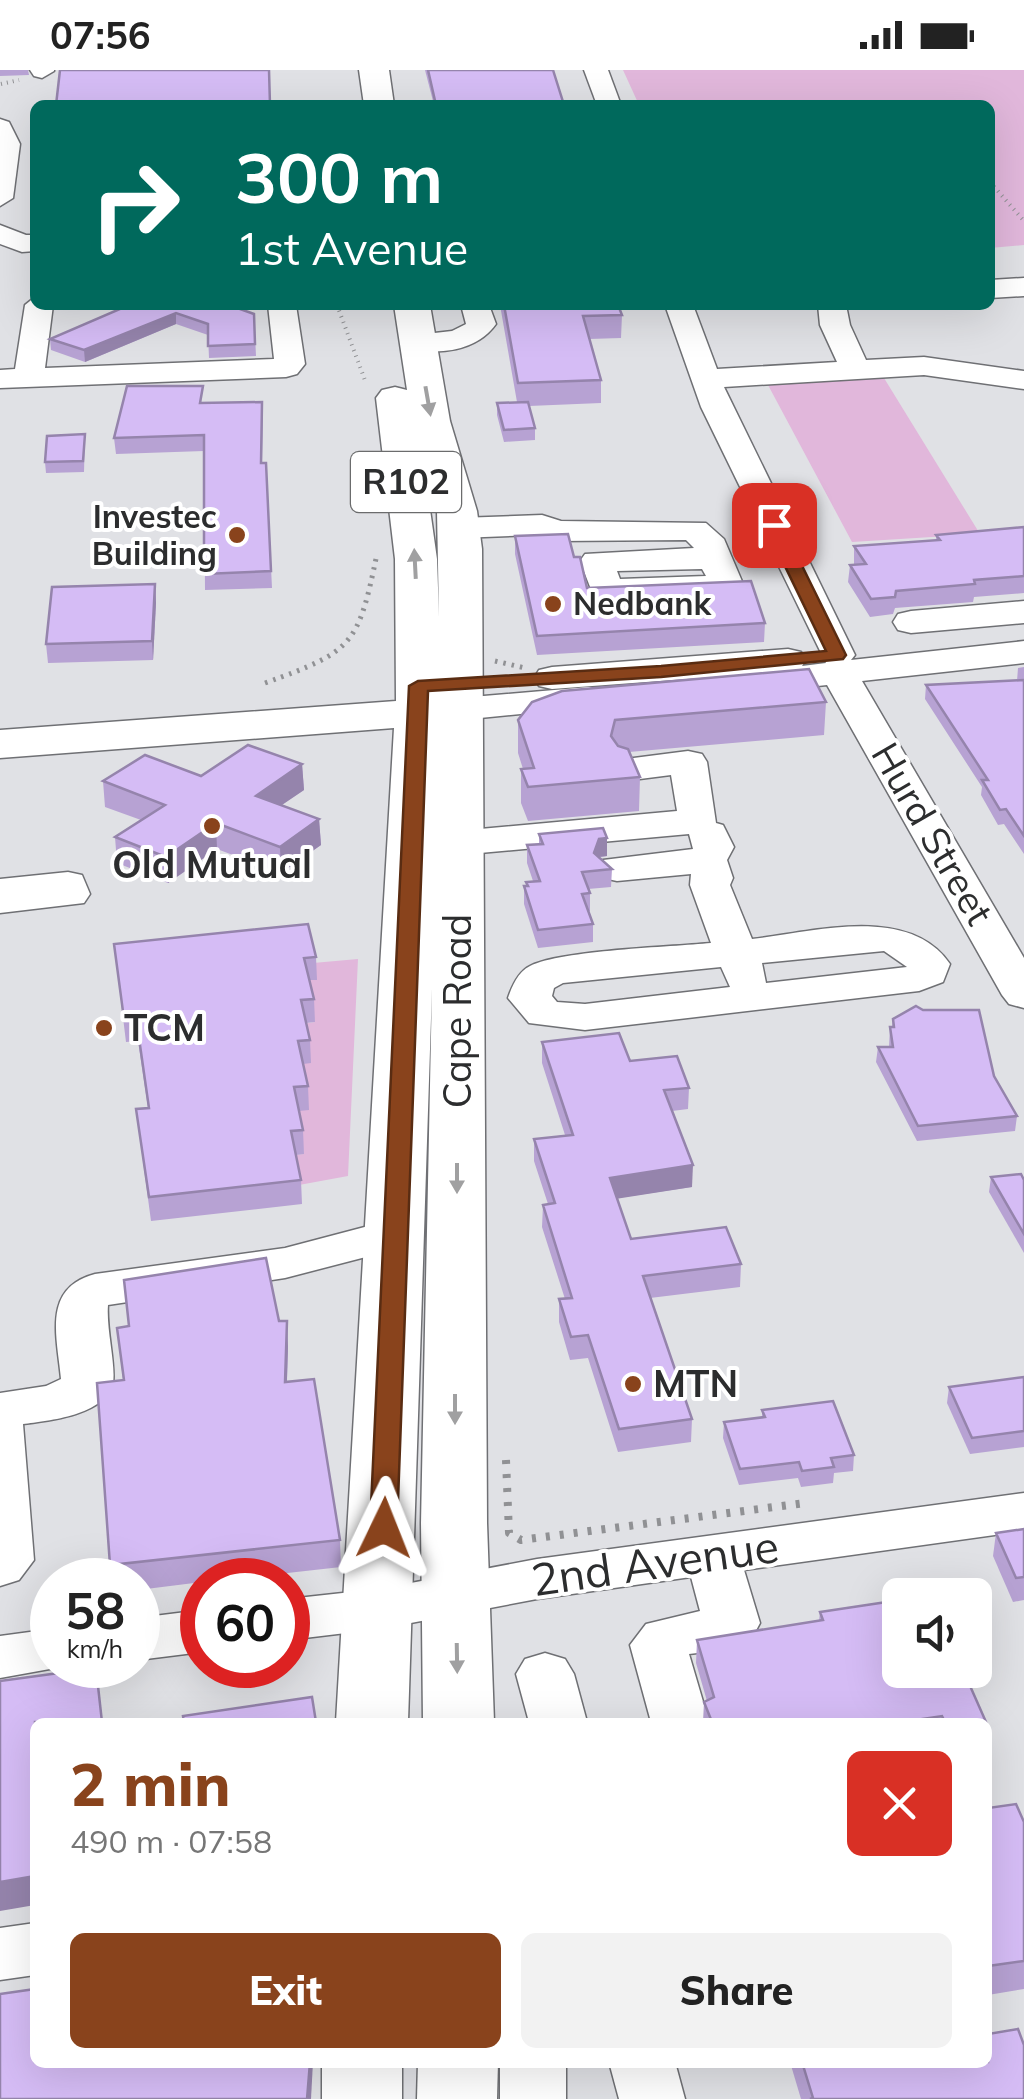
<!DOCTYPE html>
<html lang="en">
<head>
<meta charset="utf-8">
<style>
  body { margin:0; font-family:Mulish,sans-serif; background:#f2f2f2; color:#222; height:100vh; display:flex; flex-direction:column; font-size:38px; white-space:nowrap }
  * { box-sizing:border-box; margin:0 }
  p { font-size:32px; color:#767676 }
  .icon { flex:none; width:55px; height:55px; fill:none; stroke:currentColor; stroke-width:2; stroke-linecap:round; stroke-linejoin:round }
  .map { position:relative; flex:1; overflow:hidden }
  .side { position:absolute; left:30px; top:1648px; width:962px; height:350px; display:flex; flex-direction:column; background:#fff; border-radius:15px; box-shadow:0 10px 40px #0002 }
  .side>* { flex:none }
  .banner { position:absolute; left:30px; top:30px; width:965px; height:210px; border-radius:15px; box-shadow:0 10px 40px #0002; background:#00695c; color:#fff; overflow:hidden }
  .fabs { position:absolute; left:882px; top:1508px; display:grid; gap:20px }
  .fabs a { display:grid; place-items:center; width:110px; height:110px; border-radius:15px; background:#fff; box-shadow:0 10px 40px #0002; font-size:50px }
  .speed { position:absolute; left:30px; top:1488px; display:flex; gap:20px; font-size:50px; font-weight:700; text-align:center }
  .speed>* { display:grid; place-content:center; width:130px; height:130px; border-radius:50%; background:#fff; box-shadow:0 10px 40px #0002; line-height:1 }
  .speed small { font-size:25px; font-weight:400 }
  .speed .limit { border:15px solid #d22; background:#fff; color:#111 }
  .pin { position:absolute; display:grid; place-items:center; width:85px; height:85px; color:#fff; margin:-42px; border-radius:20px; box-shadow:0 5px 15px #0006 }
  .me { position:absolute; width:110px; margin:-55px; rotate:2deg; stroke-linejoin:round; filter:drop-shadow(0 0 8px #0008) }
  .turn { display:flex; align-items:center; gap:35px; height:210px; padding:0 40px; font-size:45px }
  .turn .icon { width:130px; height:130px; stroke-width:2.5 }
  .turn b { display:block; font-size:70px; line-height:85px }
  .round { display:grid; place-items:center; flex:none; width:105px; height:105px; border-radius:15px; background:#f2f2f2 }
  .summary { display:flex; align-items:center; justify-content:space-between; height:170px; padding:0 40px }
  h1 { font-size:60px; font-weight:800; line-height:75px; color:#89431c }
  .action { display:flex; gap:20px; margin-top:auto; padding:20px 40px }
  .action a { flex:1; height:115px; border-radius:15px; background:#89431c; color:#fff; font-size:40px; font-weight:800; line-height:115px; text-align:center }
  .action a+a { background:#f2f2f2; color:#222 }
  .status { display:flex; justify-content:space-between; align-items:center; height:70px; padding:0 50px; background:#fff; direction:ltr }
  .status svg { height:28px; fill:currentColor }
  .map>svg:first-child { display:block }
</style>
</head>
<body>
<div class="status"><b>07:56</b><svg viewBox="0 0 49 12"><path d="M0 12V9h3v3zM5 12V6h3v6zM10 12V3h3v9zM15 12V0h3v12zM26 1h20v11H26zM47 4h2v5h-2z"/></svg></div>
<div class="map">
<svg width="1024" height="2029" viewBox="0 0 1024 2029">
  <rect width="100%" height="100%" fill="#e0e1e5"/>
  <g fill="#e1b7db">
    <path d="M623,0H1024V175L990,178V35H639Z"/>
    <path d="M884,308L980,464L852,472L768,315Z"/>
    <path d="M358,889L348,1106L299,1115L293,1085L304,1084L296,1041L302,954L315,952L306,911L313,893Z"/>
  </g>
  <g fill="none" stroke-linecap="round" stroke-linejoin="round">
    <defs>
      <g id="minor">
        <path d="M30,0H54V1L42,8L34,6Z"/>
        <path d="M584,0H608L621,35H597Z"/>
        <path d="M0,49L9,52L20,74L13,128L0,136Z"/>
        <path d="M0,155L26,165H35V181L22,182L0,174Z"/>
        <path d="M1024,208V226L990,228V210Z"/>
        <path d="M35,227V235H53L45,298L274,289L268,235H296L305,294L297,304L286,307L0,318V300L15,299L25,235Z"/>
        <path d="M461,235H489L496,254C477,281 438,286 408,278L403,272L408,266L452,261L466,254Z"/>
        <path d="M665,235H693L717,299L837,292L820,255L818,235H846L850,255L866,290L924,287L1024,301V319L924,305L724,317L855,585L851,590L1024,571V593L862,611L1024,888V938L1009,934L1002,925L827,615L753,623L740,620L735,612L740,605L552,619L539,616L534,608L539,600L552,597L788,579L801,582L806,590L802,596L826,593L701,337Z"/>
        <path d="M542,445L561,451L706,453L724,469L744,516L739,523L727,526L606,530L594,527L580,491L585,484L694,478L686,470L556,471L537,465L459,468L447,465L442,458L447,451L459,448ZM702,499L706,506L620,509L617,501Z"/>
        <path d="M1024,531V553L911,563L898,560L893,552L898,544L911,541Z"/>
        <path d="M589,617L602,620L607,628L602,636L460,650L447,647L441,639L447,631L460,628Z"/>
        <path d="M688,681L702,684L707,692L716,753L723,755L734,777L727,790L733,808L730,815L752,869C814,862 909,834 950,894L943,912L919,921L585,960L529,953L508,928C512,916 518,902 530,896C562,880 671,877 711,873L690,815L691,804L617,811L603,808L597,799L603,790L693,779L689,764L458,785L444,781L438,773L444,765L458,761L677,741L671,705L632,710L618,706L613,698L618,690ZM884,881L907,897L766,913L762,893ZM721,897L730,917L585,934L557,932L552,926L554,918L563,913Z"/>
        <path d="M68,802L82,805L90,824L84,833L0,843V809Z"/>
        <path d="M395,1149L412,1153L419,1164L412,1175L285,1208L108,1235C106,1259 116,1295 113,1313C106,1345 48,1351 23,1354L34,1490L19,1510L0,1516V1323L46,1316L61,1309C57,1266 42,1218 95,1204L285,1178Z"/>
        <path d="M1024,1423V1461L744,1500L760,1553L752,1568L714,1581L689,1584L709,1652H651L630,1575L646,1554L700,1541L691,1507L537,1529L379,1559L288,1570V1529L379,1519L537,1489Z"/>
        <path d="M202,1540V1582L138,1590V1548Z"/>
        <path d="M52,1559V1595H72L0,1608V1566Z"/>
        <path d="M545,1583L565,1589L574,1604L587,1652H529L516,1604L525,1589Z"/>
        <path d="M35,1853V1905L0,1910V1858Z"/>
        <rect x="500" y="1992" width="66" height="37"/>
        <path d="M609,1992H675L685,2029H619Z"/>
      </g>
      <g id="major">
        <path d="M359,0H389L394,35H364Z"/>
        <path d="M394,235H430L450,351L477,441L482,479L487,1453L494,1652H423L421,1453L432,918L408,1652H336L394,658L0,688V660L396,631L395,489L376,328L382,320L395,317L407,320ZM423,390L437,441L439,547L437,489Z"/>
        <rect x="322" y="1992" width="80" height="37"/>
        <path d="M418,1992H498L497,2029H417Z"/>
      </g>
    </defs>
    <use href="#minor" stroke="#6f7074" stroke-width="3"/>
    <use href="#major" stroke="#6f7074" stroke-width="3"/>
    <g stroke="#909194" stroke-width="4" stroke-dasharray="1 5" stroke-linecap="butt">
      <path d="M1,14L19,10"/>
      <path d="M990,112L1024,151"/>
      <path d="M337,235L366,313"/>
    </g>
    <g stroke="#909194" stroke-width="5" stroke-dasharray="2.5 6" stroke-linecap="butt">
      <path d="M495,591L525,598"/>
      <path d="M265,613C354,581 358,575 377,484"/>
    </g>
    <path stroke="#909194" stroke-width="8" stroke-dasharray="4 10" stroke-linecap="butt" d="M506,1390L509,1463L521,1470L805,1433"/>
    <use href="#minor" fill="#fff" fill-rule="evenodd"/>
    <use href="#major" fill="#fff" fill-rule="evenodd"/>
  </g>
  <g fill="#b7a2d3">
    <path d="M0,0H28L29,5L0,6Z"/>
    <path d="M425,0H553L564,35H434Z"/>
    <path d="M129,235L254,244L256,286L209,288L208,265L176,254L85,292L51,280L50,269Z"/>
    <path d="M500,235H618L622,245L621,268L589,269L601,310V333L529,336L535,358V370L504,372L497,345V333L517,332Z"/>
    <path d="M203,333L263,347L262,393H266L272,518L205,520L204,381L116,384L114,368Z"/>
    <path d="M85,364L84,402L46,403L45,392Z"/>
    <path d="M1024,457V523L974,527L973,532L895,538L893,544L870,547L848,512L850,495H854V476L936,470V465Z"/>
    <path d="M515,466L574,487L587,518L765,553L764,572L537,585L515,484Z"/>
    <path d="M155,514L156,533L153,590L48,593L46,574Z"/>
    <path d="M1024,597V784L1004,754L998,755L981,725L982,717L925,629L926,615L1017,611L1018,598Z"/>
    <path d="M826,632L824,665L629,682L640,707L639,741L528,751L521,733V699H523L518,683V650Z"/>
    <path d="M302,694L304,720L281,735L319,749L321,775L281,803L217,779L168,813L117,793L115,767L141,750L105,737L103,711L201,706Z"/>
    <path d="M539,764L607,786L599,787L612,799L611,817L588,819L590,823V841L588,842L593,854V872L538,878L524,834V816H526V812L533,811L527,793V775L539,774Z"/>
    <path d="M114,874L316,887L317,910H309L314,929L315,952L306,953L310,970L311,993L303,994L308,1016L309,1040L299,1041L303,1060L304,1084L296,1085L301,1110L302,1134L151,1151L136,1039L148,1038L138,971L126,972Z"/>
    <path d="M893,949L994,1006L1017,1046L1015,1061L917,1071L876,992L878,977H889L890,957H892Z"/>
    <path d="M542,972L630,991L689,1018L688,1039L672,1041L692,1117L617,1128L631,1169L741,1194L740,1217L650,1228L692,1349L691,1372L618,1382L588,1288L570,1290L559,1252V1229H565L542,1157L543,1135L548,1134L534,1091V1069L565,1065L542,993Z"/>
    <path d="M991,1107L1024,1110V1183L989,1122Z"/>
    <path d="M279,1251L288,1277L287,1311L340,1470L341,1497L225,1510H202V1512L138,1520V1510H112L110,1495L123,1310L117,1258Z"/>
    <path d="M1024,1307V1377L970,1384L947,1333L949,1317Z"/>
    <path d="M762,1340L854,1385L853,1401L834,1403L833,1413L801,1417L798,1408L739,1415L723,1368L724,1352L762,1347Z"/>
    <path d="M1024,1459V1530L1013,1532L993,1486L996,1463Z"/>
    <path d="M820,1542L900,1600L986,1652H703L704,1632L707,1631L696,1593L697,1570L819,1551Z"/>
    <path d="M988,1738L1024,1752V1919L988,1925Z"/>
    <path d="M790,1992H988L1024,2029H801Z"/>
  </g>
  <g fill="#9584ac">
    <path d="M176,243V254L85,292L84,280Z"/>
    <path d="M155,514L156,533L153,590L152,571Z"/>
    <path d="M302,694L304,720L257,752L256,726Z"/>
    <path d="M319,749L321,775L281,803L280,777Z"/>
    <path d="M216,753L217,779L168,813L166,787Z"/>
    <path d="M607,768V786L599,787L594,783L599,769Z"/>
    <path d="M693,1095L692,1117L609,1130L610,1108Z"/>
    <path d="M287,1251L288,1277L286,1338L285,1312Z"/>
    <path d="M35,1806V1835L0,1841V1812Z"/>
    <path d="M310,1992H313L311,2029H307Z"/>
  </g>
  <g fill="#d5bcf5" stroke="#9584ac" stroke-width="2.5">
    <path d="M60,0H269L270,35H56Z"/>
    <path d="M428,0H553L564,35H436Z"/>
    <path d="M129,235H229L254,244L255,274L208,276V254L176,243L84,280L50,269Z"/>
    <path d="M504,235H618L622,245L583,246L601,310L518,313Z"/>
    <path d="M127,316H203L200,333L262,332L261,393H266L271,501L204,504V365L114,368Z"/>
    <path d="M528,332L535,358L504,360L497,333Z"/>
    <path d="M85,364L83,391L45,392L47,366Z"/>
    <path d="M1024,457V506L974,510L975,514L896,521L895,527L871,529L850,495L866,494L854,476L940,470L936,465Z"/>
    <path d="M568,464L574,487H580L587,518L751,511L765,553L537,566L515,466Z"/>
    <path d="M155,514L152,571L46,574L52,517Z"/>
    <path d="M809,599L826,632L615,650L611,666L618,676L628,679L640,707L528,717L521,699L534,698L518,650L532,632L562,621Z"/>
    <path d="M1024,610V766L1006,739L1000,740L982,710H988L926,615Z"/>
    <path d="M248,675L302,694L256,726L319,749L280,777L216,753L166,787L115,767L165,735L103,711L145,685L201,706Z"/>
    <path d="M603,758L607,768L599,769L594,783L612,799L582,802L590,823L582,824L593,854L538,860L524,816H528L526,812L540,811L527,775L543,774L539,764Z"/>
    <path d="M308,854L316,887L304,888L314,929L301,930L310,970L298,971L308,1016L294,1017L303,1060L291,1061L301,1110L149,1127L136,1039L149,1038L136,947L124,949L114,874Z"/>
    <path d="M916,936L923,940H979L994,1006L1017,1046L918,1056L878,977H893L890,957H894L893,949Z"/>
    <path d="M619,963L630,991L677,986L689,1018L664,1020L693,1095L610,1108L631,1169L726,1157L741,1194L643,1206L692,1349L619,1359L588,1265L571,1267L559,1229L572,1228L543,1135L555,1133L534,1069L573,1065L542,972Z"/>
    <path d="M1021,1104L1024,1110V1164L991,1107Z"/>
    <path d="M266,1188L279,1251H287L285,1312L314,1309L340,1470L110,1495L97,1313L124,1310L117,1258L129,1256L124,1210Z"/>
    <path d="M1024,1307V1361L972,1368L949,1317Z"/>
    <path d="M833,1331L854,1385L831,1388L834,1397L802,1401L799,1392L740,1399L724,1352L765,1347L762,1340Z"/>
    <path d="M1024,1459V1507L1016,1508L996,1463Z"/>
    <path d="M900,1530V1600H963L986,1652H945L942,1646L902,1652H712L704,1632L714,1627L697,1570L823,1550L820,1542Z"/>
    <path d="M96,1598L102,1652H35V1806L0,1812V1611Z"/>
    <path d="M312,1627L316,1652H184L183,1646Z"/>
    <path d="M1016,1734L1024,1752V1891L988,1896V1738Z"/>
    <path d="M35,1919V1992H310L307,2029H0V1924Z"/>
    <path d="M1018,1959L1024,1975V2029H810L813,2028L802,1992H988V1964Z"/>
  </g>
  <defs><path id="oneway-solid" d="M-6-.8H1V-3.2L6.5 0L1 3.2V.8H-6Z" transform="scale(2.5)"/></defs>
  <g fill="#a0a0a1">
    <use href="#oneway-solid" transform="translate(428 331) rotate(80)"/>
    <use href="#oneway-solid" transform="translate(415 494) rotate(-93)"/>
    <use href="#oneway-solid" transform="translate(457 1108) rotate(90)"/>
    <use href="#oneway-solid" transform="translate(455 1339) rotate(90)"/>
    <use href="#oneway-solid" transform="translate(457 1588) rotate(89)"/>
  </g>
  <path fill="#89431c" stroke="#592c12" stroke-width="2.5" d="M774,450L782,455L846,585L843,589L661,607L428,621L397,1458L393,1465H374L370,1458L409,616L418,611L661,596L826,581L765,455Z"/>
  <g fill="#89431c" stroke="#fff" stroke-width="4">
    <circle cx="237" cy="465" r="10"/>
    <circle cx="553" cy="534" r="10"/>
    <circle cx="212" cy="756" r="10"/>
    <circle cx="104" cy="958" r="10"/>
    <circle cx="633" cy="1314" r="10"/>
  </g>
  <g text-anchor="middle" stroke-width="8" stroke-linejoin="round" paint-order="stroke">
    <g font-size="32" font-weight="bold" fill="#2c2d2e" stroke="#fff" text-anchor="end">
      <text x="217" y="458">Investec<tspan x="217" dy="37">Building</tspan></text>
      <text x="573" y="545" text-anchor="start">Nedbank</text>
    </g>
    <rect fill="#fff" stroke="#6b6c6d" stroke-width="2.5" x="351" y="382" width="110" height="60" rx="8"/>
    <g font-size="35" font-weight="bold" fill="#2c2d2e">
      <text x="406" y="424">R102</text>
    </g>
    <g font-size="38" fill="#2c2d2e" stroke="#fff">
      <text transform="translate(932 764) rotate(60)" y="13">Hurd Street</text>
      <text transform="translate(458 941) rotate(-90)" y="13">Cape Road</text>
    </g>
    <g font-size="38" font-weight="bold" fill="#2c2d2e" stroke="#fff" text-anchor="start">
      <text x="212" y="808" text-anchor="middle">Old Mutual</text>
      <text x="124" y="971">TCM</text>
      <text x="653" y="1327">MTN</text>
    </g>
    <g font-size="45" fill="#2c2d2e" stroke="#fff">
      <text transform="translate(655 1493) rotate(-8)" y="16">2nd Avenue</text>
    </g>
  </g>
</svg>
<div class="fabs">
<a><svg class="icon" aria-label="sound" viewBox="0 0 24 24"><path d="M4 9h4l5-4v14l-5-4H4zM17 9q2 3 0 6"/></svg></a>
</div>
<div class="speed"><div>58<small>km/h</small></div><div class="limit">60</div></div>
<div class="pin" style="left:774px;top:455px;background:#d93025"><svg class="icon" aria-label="arrive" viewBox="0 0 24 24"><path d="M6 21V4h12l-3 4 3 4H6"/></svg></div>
<svg class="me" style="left:384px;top:1458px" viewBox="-20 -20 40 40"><path d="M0-17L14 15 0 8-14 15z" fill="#89431c" stroke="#fff" stroke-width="4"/></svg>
<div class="banner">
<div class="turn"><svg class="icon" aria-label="right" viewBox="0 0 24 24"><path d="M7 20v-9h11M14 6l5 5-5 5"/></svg><div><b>300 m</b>1st Avenue</div></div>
</div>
<section class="side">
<div class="summary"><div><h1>2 min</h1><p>490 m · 07:58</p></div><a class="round" style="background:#d93025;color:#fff"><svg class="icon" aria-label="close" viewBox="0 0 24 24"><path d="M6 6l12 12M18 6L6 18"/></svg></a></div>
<div class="action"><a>Exit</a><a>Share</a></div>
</section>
</div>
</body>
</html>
